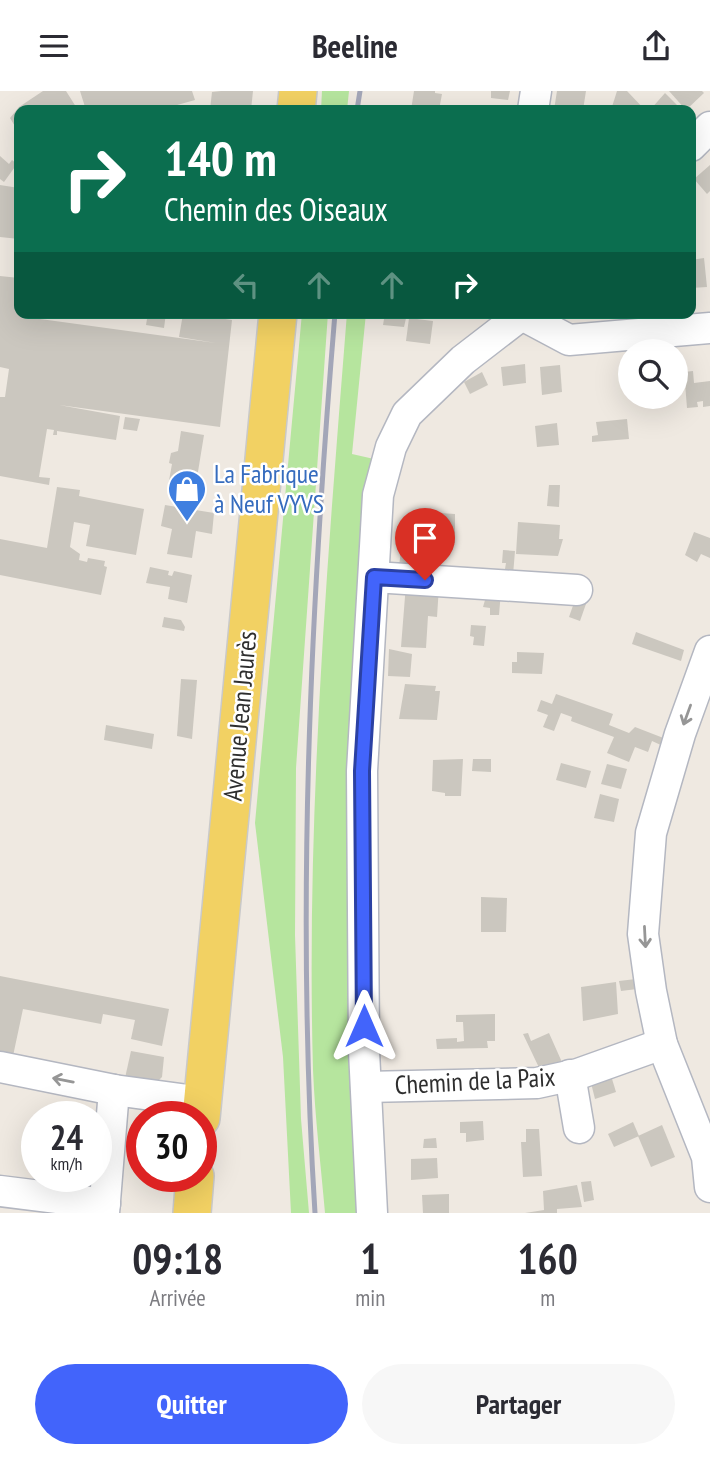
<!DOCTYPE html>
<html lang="fr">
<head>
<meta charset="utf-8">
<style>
  body { margin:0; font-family:"PT Sans Narrow",sans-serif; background:#f7f7f7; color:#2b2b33; height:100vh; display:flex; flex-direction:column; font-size:26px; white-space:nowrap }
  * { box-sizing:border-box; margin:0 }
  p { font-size:23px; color:#7c7c81 }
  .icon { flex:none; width:38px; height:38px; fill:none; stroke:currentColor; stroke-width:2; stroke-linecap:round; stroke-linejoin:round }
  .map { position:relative; height:1122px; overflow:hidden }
  .drawer { display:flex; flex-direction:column; background:#fff; flex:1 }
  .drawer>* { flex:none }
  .banner { position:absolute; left:14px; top:14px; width:682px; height:214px; border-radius:14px; box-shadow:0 7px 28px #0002; background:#0b6e4f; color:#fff; overflow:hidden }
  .controls { position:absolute; left:618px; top:248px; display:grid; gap:14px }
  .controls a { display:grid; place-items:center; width:70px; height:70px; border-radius:50%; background:#fff; box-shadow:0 7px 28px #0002; font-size:35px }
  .speed { position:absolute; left:21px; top:1010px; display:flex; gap:14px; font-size:35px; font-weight:700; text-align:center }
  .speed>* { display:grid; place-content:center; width:91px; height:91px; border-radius:50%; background:#fff; box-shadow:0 7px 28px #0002; line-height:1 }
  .speed small { font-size:18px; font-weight:400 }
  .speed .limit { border:10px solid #d22; background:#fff; color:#111 }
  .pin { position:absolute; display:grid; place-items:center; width:60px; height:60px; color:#fff; margin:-72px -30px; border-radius:50% 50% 50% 0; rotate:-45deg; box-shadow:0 0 7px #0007 }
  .pin .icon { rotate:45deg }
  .me { position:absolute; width:77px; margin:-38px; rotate:0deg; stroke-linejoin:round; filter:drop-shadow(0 0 5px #0008) }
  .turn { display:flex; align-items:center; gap:24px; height:147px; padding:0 35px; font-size:32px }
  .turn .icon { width:91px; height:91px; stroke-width:2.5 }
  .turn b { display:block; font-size:49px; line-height:60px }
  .lanes { display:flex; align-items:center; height:66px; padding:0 35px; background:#0003; justify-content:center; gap:35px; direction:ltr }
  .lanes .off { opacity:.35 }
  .eta { display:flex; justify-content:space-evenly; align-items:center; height:119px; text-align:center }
  .eta b { font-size:42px; font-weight:800; line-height:49px }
  .button { display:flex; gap:14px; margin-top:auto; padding:14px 35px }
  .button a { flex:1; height:80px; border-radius:42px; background:#4264fb; color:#fff; font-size:28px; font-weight:800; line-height:80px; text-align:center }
  .button a+a { background:#f7f7f7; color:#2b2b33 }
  header { display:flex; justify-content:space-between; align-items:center; height:91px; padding:0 35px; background:#fff; font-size:32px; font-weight:800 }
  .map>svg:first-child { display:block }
</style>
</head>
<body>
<header><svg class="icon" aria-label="menu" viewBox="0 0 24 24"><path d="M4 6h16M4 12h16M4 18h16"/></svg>Beeline<svg class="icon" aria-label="share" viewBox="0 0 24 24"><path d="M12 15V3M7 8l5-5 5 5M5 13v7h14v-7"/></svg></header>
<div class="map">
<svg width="710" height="1122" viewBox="0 0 710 1122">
  <rect width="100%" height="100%" fill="#efe9e1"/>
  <g fill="#b6e59e">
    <path d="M322,0H349L347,19H321Z"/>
    <path d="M302,222H328L296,677L295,844L301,1028L309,1122H291L283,966L255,732Z"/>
    <path d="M347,222H366L352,363L374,368L349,660L348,939L362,1122H325C321,1075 315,1027 313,979C306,727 327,473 347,222Z"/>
  </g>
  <g fill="#cbc7bf">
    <path d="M43,0H66L78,19H19V42L10,27L19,16Z"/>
    <path d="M80,0H192L195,9L170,16L171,19H86Z"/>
    <path d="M221,0H253L251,19H210L212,1Z"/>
    <path d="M414,0H435V2L442,3L439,19H411Z"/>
    <path d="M491,0H510L508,9L491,7Z"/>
    <path d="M557,0H586L583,19H554Z"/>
    <path d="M617,0H627L645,19H611Z"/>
    <path d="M669,0H702L704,2L686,19Z"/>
    <path d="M665,2L682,19H650Z"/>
    <path d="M0,65L9,73L12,69L17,73L4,91L0,88Z"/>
    <path d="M710,74V100L707,103L694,88Z"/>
    <path d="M0,94L19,97V148L0,146Z"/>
    <path d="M704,167L707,196L691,197V169Z"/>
    <path d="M0,185L19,187V222H34L33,227L216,252L179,246L183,223H212V226L232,229L220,336L59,314L120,325L116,349L57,340V344H53L54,339L47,338L39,386L50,387L49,394L0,385V306H5L9,278L0,276Z"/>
    <path d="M148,222H166L164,237L146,234Z"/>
    <path d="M371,222L407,223L404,236L383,234L384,228L371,226Z"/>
    <path d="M409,227L433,230L430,253L406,250Z"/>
    <path d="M684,270V281L693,280L694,292L710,290V315L703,316V310L697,311L698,316L687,317L685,292L676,293V271Z"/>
    <path d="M525,273L526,292L503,295L501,276Z"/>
    <path d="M560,274L562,301L542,304L540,276Z"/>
    <path d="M482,281L488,294L470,303L464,291Z"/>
    <path d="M125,326L140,328L137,340L123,338Z"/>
    <path d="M627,328L629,348L592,351V345L598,344L596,331Z"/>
    <path d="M557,332L559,354L537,356L535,335Z"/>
    <path d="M181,340L204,344L195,399L168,395L172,373L169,372L171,362L178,360Z"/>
    <path d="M549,394H560L559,416L547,415Z"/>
    <path d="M57,396L80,399L79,405L144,418L136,464L86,455L90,434L74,431L70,456L80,463L79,469L87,471L88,467L105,470L104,475L107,476L101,504L0,484V448L47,457Z"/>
    <path d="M165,414L214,422L212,443L196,440L192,467L167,463L172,438L161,435Z"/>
    <path d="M425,421L455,423V452L424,450Z"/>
    <path d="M518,431L560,434L559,448H563L558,465L516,463Z"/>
    <path d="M694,441L710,447V467L701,463L697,471L685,464Z"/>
    <path d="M402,452L426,454L425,469H429L428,476L399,475Z"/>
    <path d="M503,459L515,460L513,484H504L506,472H502Z"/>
    <path d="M150,476L169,480L168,484L172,485L174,480L192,484L187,512L168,508L170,496L146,492Z"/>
    <path d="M406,493L439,495L437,526L428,525L426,557L401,556Z"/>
    <path d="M491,500H501L499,524H490V517L483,516L485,509L491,508Z"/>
    <path d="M576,506L587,510L580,530L569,526Z"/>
    <path d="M164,526L181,529L185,536L184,540L162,536Z"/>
    <path d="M471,534L486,535L484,555L473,554L474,546L470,545Z"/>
    <path d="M636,541L684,559L681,570L632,553Z"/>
    <path d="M389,558L412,563L410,586L388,585Z"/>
    <path d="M517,561L544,562L542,583L512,582V571H517Z"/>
    <path d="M181,588L197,589L192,648L177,645Z"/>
    <path d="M405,593L436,595L435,600H440L437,629L399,628Z"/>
    <path d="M556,603L613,623L609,634L629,642L635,636L666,648L663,655L652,650L648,661L635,656L629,671L607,662L614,646L571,630L572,626L561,622L554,640L543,636L548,624L537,620L541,609L552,613Z"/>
    <path d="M106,634L154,643L152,658L104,649Z"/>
    <path d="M463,668L461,705H445V702L432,700L433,669Z"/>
    <path d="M473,668H491V681L472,680Z"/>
    <path d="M561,672L591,680L586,697L556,689Z"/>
    <path d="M607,673L627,678L621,698L601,693Z"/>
    <path d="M600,703L619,708L614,731L594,727Z"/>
    <path d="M481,806L507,807L506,841H481Z"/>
    <path d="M0,885L169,918L162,955L131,948L135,929L103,923L101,933L23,918L13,965L0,963Z"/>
    <path d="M636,888L637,898L621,900L619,890Z"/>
    <path d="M616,891L618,923L583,930L581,896Z"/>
    <path d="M495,923V950H487L488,957L437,958L436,948L457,947V951L464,950L463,931H456V924Z"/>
    <path d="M528,942L531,950L549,942L565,978L543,985L523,943Z"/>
    <path d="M131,960L164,966L162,986L155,993L125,987Z"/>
    <path d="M609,978L616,1001L595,1008L589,984Z"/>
    <path d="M483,1030L484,1049L466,1051V1042H460V1031Z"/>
    <path d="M633,1031L639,1045L614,1056L608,1043Z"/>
    <path d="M662,1034L675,1066L651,1076L638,1045Z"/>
    <path d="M526,1038H539L542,1085L523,1086L521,1051H526Z"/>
    <path d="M436,1047L437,1057H423L424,1048Z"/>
    <path d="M437,1067L438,1087L411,1089V1068Z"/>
    <path d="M591,1090L594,1109L584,1111L581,1091Z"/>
    <path d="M577,1094L582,1116L557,1118V1122H525L544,1119L543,1100Z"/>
    <path d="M449,1103V1122H423L422,1104Z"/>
  </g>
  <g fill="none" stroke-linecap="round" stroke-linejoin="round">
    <defs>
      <g id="minor">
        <path d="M533,19L536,0"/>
        <path d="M691,55L710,36"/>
        <path d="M522,224L569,249L710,237"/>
        <path d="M374,486L577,499"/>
        <path d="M710,560L680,643L651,742L643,843L651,900L662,953L707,1066L710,1096"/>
        <path d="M0,976L114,999L203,1011"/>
        <path d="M570,984L579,1037"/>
        <path d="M366,996L537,992L578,983L662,953"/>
        <path d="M0,1100L105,1113"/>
        <path d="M104,1122L114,999"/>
        <path d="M372,1122L364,960L362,680L378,404L391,356L407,323L463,269L524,222"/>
      </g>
      <g id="major">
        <path d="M296,19L298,0"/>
        <path d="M201,1027L278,222"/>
        <path d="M192,1122L195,1085"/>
      </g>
    </defs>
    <use href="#minor" stroke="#b4b7c1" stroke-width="33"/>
    <use href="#major" stroke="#c9c9c9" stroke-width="40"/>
    <use href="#minor" stroke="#fff" stroke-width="30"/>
    <use href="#major" stroke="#f2d163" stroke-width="37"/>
    <g stroke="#a3a6b8" stroke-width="5">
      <path d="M357,19L360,0"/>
      <path d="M315,1122C296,822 310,522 335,222"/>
    </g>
  </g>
  <defs><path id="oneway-shaft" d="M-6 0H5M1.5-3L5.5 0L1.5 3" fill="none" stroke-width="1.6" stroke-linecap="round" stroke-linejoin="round" transform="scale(1.75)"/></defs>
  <g stroke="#969696">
    <use href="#oneway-shaft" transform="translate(687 624) rotate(110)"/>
    <use href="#oneway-shaft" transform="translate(645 846) rotate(87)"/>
    <use href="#oneway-shaft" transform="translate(63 989) rotate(-169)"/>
  </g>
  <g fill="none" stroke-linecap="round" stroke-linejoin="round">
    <defs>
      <path id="route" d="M364,935L362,680L374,486L425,489"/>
    </defs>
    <use href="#route" stroke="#2b41a3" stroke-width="18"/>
    <use href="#route" stroke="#4264fb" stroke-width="12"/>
  </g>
  <defs>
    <symbol id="shop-pin" viewBox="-11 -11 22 30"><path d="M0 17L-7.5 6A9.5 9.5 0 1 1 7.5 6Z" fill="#3f7fe0" stroke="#fff"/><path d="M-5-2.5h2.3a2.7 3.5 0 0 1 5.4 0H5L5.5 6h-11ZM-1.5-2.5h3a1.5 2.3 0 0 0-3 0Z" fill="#fff"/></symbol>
  </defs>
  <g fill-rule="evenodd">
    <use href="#shop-pin" x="165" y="376" width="44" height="60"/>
  </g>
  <g text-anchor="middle" stroke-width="5" stroke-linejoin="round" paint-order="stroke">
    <g font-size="26" fill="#366cbe" stroke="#fff" text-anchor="start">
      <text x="214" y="392">La Fabrique<tspan x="214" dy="30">à Neuf VYVS</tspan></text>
    </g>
    <g font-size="26" fill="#2e2e2e" stroke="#fff">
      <text transform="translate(240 625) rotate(-85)" y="9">Avenue Jean Jaurès</text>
      <text transform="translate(475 990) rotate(-3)" y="9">Chemin de la Paix</text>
    </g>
  </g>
</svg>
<div class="controls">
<a><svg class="icon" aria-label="search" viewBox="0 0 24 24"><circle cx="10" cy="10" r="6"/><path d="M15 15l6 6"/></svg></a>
</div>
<div class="speed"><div>24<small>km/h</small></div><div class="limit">30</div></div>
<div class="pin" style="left:425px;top:489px;background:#d93025"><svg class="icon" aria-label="arrive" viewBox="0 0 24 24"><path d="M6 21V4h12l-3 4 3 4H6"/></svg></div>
<svg class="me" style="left:364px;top:935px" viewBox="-20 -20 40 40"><path d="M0-17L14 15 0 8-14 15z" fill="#4264fb" stroke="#fff" stroke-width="4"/></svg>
<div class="banner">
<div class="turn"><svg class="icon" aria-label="right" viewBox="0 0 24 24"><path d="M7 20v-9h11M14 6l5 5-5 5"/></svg><div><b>140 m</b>Chemin des Oiseaux</div></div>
<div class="lanes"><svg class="icon off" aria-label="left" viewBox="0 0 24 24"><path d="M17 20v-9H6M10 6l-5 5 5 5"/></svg><svg class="icon off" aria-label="ahead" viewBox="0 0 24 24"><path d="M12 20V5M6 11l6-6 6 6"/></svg><svg class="icon off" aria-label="ahead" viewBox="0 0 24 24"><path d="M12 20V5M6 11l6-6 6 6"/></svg><svg class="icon" aria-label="right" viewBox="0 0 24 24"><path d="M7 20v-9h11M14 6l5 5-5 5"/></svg></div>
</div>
</div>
<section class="drawer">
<div class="eta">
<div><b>09:18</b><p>Arrivée</p></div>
<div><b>1</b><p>min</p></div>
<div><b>160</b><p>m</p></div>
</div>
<div class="button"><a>Quitter</a><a>Partager</a></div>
</section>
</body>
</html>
